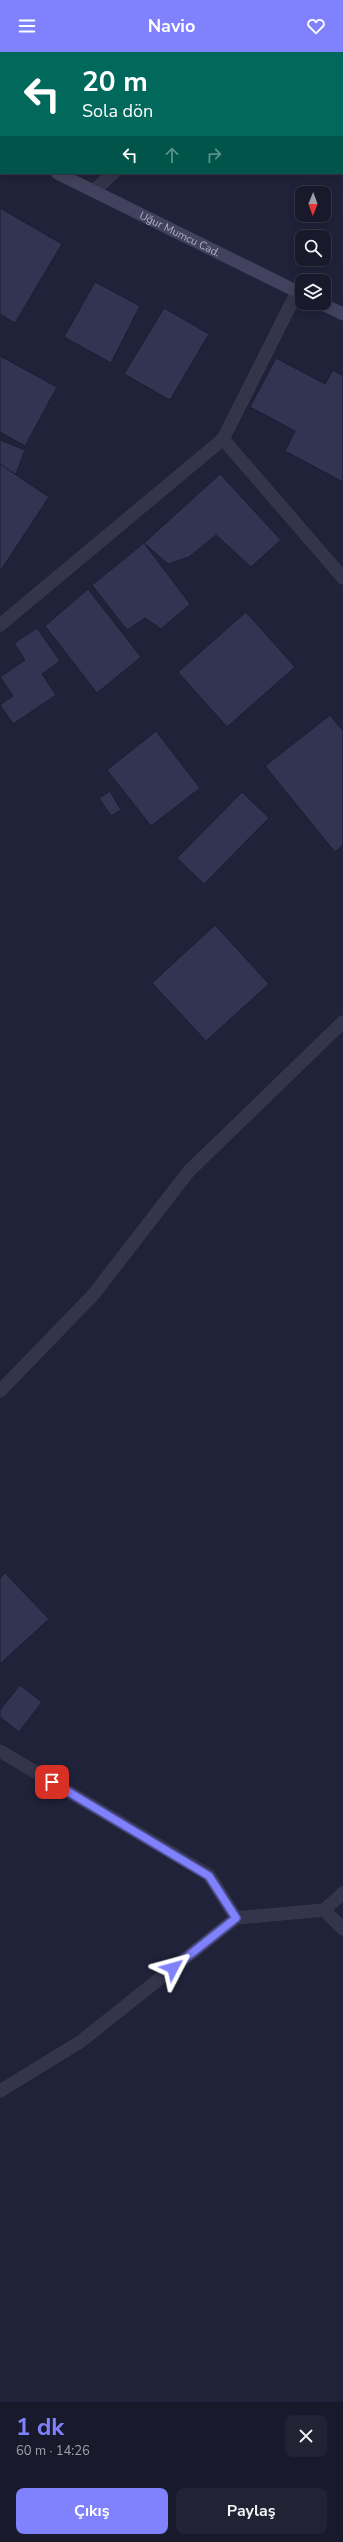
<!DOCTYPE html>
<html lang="tr">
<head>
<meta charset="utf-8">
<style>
  body { margin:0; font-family:"Nunito Sans",sans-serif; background:#212334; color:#f1f3f6; height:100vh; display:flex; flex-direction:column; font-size:15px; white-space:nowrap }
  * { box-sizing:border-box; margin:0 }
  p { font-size:13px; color:#9fa1a9 }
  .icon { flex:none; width:22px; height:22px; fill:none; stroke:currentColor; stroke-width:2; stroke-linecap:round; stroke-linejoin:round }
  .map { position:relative; height:2350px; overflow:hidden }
  .drawer { display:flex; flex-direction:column; background:#181a2c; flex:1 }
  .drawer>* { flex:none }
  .guide { position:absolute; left:0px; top:0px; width:343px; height:122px; box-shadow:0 2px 10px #0003,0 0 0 1px #363848; background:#00695c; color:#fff; overflow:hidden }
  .needle { width:26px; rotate:181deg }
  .fabs { position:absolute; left:295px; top:134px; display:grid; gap:8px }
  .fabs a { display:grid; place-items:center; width:36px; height:36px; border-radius:8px; background:#181a2c; box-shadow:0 2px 10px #0003,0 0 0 1px #363848; font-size:20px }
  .pin { position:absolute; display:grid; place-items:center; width:34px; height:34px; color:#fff; margin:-17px; border-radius:8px; box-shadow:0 2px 6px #0006 }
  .me { position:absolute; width:44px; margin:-22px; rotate:51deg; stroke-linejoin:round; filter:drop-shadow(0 0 3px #0008) }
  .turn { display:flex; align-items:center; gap:14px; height:84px; padding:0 16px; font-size:18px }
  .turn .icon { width:52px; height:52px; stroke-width:2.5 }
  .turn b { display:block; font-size:28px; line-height:34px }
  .lanes { display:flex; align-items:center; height:38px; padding:0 16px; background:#0003; justify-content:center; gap:20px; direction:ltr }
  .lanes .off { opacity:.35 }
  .round { display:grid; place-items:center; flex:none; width:42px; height:42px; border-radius:8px; background:#212334 }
  .summary { display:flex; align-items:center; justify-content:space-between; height:68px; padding:0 16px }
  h1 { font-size:24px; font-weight:700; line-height:30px; color:#7f82fc }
  .primary-button { display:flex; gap:8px; margin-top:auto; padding:8px 16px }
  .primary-button a { flex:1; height:46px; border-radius:8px; background:#7f82fc; color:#fff; font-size:16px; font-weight:700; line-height:46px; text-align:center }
  .primary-button a+a { background:#212334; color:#f1f3f6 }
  header { display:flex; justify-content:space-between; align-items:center; height:52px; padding:0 16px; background:#7f82fc; color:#fff; font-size:18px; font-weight:700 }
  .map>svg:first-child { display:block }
</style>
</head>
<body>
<header><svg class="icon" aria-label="menu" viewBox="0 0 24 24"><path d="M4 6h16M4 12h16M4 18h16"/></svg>Navio<svg class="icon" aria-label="heart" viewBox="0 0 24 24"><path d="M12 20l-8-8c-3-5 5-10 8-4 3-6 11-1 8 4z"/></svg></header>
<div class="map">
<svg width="343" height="2350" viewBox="0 0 343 2350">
  <rect width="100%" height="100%" fill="#20223a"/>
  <g fill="#323452" stroke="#1c1d31">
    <path d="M29,0H63V1H28Z"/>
    <path d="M75,0H145L146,1H76Z"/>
    <path d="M292,0H324L325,1H291Z"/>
    <path d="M342,16L343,17L342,80Z"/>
    <path d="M0,156L62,192L15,271L0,262Z"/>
    <path d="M95,230L140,254L111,311L64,285Z"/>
    <path d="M164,256L209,282L170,348L124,322Z"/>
    <path d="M0,304L57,335L25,394L0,380Z"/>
    <path d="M276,306L325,332L333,318L343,324V430L285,399L295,379L250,355Z"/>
    <path d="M0,388L25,398L16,422L0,416Z"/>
    <path d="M0,412L49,445L1,518H0Z"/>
    <path d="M220,422L281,488L251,515L216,483L189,505L168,512L144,491Z"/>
    <path d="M144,491L190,552L161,577L145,566L127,578L92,533Z"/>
    <path d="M88,537L141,605L97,641L45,574Z"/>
    <path d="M246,560L295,615L227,675L178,620Z"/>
    <path d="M37,576L60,609L42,622L56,643L13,672L0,653L13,644L0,625L25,608L14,591Z"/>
    <path d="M330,663L343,679V793L335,800L265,714Z"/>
    <path d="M156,679L200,736L151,774L107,718Z"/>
    <path d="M110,739L121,758L111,764L99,746Z"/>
    <path d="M242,740L269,766L204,832L177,806Z"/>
    <path d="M215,873L269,932L206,989L152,931Z"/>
    <path d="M5,1521L49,1567L0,1612V1526Z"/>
    <path d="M20,1633L42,1650L19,1680L0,1665V1658Z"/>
  </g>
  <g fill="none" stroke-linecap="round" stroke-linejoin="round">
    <defs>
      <g id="street">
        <path d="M202,0L203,1"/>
        <path d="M245,1L246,0"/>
        <path d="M94,139L113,121"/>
        <path d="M223,387L343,526"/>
        <path d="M0,573L223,387L297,240"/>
        <path d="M0,1339L93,1243L189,1119L343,970"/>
        <path d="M0,1699L209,1823L236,1866L80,1990L0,2039"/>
        <path d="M324,1858L343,1877"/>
        <path d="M236,1866L324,1858L343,1841"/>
      </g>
      <g id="secondary">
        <path d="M0,93H1"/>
        <path id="s1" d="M57,121L302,242"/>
        <path d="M320,251L343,262"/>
      </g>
    </defs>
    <use href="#street" stroke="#3b3c51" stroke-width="13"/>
    <use href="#secondary" stroke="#3b3c51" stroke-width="13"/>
    <use href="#street" stroke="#34354b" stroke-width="12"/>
    <use href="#secondary" stroke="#42425e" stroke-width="12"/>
  </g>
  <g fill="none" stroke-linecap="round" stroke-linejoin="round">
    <defs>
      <path id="route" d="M52,1730L209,1824L236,1866L173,1916"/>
    </defs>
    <use href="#route" stroke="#5354a4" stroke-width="10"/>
    <use href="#route" stroke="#7f82fc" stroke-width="7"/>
  </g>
  <g text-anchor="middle" stroke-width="4" stroke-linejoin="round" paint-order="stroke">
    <g font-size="11" fill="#afb0c7" stroke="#1a1b2f">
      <text dy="4" stroke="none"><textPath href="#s1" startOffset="137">Uğur Mumcu Cad.</textPath></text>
    </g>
  </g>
</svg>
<div class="fabs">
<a><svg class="needle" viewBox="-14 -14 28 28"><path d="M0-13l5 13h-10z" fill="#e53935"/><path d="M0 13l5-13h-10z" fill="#9fa1a9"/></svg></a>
<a><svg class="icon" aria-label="search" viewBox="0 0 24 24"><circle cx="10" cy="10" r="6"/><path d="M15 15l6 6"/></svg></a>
<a><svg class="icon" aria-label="layers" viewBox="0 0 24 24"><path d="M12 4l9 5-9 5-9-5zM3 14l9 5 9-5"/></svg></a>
</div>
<div class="pin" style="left:52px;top:1730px;background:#d93025"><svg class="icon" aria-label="arrive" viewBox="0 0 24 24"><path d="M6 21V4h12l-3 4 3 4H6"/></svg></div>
<svg class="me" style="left:173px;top:1916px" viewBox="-20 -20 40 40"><path d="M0-17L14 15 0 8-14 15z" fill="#7f82fc" stroke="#fff" stroke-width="4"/></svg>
<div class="guide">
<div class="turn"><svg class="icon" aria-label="left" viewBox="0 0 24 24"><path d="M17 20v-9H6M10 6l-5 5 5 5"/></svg><div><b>20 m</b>Sola dön</div></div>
<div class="lanes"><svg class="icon" aria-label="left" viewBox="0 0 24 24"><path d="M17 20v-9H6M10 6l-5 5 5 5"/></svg><svg class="icon off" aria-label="ahead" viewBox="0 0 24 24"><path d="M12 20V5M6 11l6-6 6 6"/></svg><svg class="icon off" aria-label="right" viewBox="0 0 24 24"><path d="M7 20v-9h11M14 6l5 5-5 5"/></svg></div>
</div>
</div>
<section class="drawer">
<div class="summary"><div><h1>1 dk</h1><p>60 m · 14:26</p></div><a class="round"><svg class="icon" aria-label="close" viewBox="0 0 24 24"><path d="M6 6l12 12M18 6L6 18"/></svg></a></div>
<div class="primary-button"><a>Çıkış</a><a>Paylaş</a></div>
</section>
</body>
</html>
